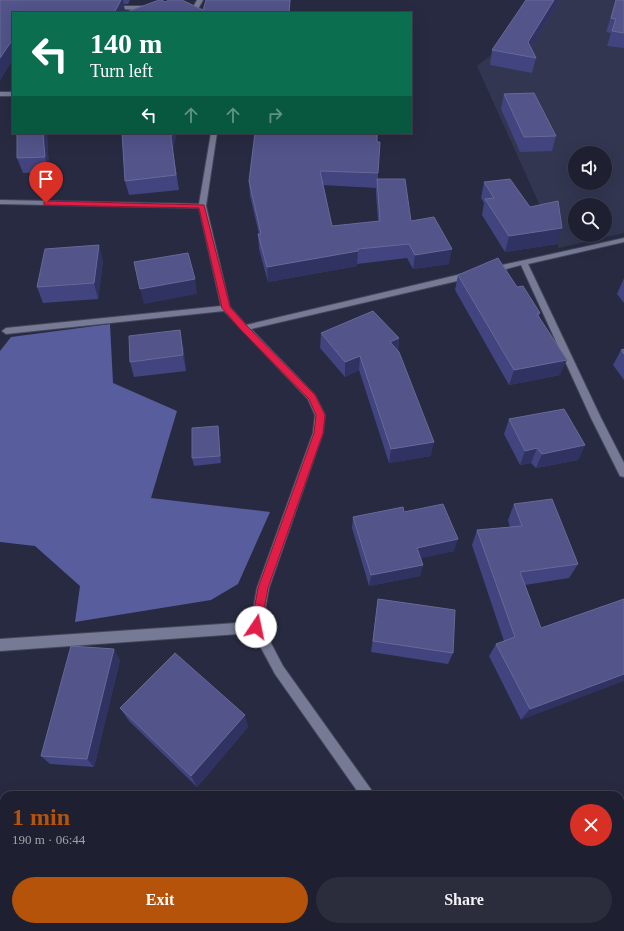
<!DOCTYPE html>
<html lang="en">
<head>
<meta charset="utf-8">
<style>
  body { margin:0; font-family:Georgia,serif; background:#2b2d3d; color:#f1f3f6; height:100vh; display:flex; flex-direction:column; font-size:15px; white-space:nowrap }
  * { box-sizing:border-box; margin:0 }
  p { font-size:13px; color:#a1a3ab }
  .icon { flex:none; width:22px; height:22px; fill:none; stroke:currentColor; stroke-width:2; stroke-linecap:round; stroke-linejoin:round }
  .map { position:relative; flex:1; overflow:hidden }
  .panel { position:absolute; left:0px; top:791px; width:624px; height:140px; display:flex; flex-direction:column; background:#1e2031; border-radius:12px 12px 0 0; box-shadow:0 4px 16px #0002,0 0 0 1px #3c3e4d }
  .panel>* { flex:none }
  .hud { position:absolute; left:12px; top:12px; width:400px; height:122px; border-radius:0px; box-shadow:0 4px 16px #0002,0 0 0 1px #3c3e4d; background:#0b6e4f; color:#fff; overflow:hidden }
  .tools { position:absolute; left:568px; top:146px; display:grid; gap:8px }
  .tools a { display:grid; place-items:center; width:44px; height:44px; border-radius:50%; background:#1e2031; box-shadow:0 4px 16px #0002,0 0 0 1px #3c3e4d; font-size:20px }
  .pin { position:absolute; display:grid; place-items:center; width:34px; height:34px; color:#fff; margin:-41px -17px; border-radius:50% 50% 50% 0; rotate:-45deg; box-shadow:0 0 4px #0007 }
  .pin .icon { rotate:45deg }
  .me { position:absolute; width:44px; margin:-22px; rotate:11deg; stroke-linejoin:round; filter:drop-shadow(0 0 3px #0008) }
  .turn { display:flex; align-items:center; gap:14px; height:84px; padding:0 12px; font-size:18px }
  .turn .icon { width:52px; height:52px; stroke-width:2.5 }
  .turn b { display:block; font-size:28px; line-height:34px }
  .lanes { display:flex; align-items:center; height:38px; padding:0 12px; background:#0003; justify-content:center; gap:20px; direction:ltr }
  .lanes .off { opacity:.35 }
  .round { display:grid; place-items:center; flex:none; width:42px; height:42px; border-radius:21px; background:#2b2d3d }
  .summary { display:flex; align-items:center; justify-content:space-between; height:68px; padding:0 12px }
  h1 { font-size:24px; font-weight:700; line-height:30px; color:#b45309 }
  .action { display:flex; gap:8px; margin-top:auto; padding:8px 12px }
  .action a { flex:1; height:46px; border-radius:24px; background:#b45309; color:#fff; font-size:16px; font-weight:700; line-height:46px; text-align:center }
  .action a+a { background:#2b2d3d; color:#f1f3f6 }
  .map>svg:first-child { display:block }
</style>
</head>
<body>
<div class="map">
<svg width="624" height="931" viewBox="0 0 624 931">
  <rect width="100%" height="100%" fill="#282a41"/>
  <path fill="#323651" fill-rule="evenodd" d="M533,0H624V233L559,248L477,66L510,40ZM575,153H605V183H575ZM575,205H605V235H575Z"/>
  <path fill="#575d9d" d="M110,324L113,383L177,411L151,498L270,512L238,584L211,600L75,622L80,586L35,546L0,542V351L11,337Z"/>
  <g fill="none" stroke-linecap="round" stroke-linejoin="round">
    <defs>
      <g id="minor">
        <path d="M197,0H203L198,9L202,13H196L192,9Z"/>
        <path d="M109,6H151L154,8L151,10L111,9L108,7Z"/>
        <rect x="0" y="92" width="13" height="4"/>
        <path d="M211,133H217L206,206L230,307L246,325L470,272L474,275L470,278L251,329L315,395L325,415L323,433L269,588L262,626L283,666L375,795H360L275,674L253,633L0,651V639L251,622L257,588L313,433L315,415L308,399L224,311L6,334L2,331L6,328L221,306L199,208L0,204V200L199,204Z"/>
        <path d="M624,238V242L528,264L601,418L624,463V477L620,476L591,418L521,265L492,273L488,270L489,268Z"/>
        <path d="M455,927H471L472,931H456Z"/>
      </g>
    </defs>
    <use href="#minor" stroke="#454659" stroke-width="2"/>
    <use href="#minor" fill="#767a95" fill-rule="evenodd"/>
  </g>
  <g fill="#41447e" fill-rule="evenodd">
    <path d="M0,0H130L128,4H123L125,11L13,13V59L0,80Z"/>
    <path d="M526,0H560L531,47L536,58L532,73L490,65L492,50Z"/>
    <path d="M616,0H624V48L607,46L611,33L606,32Z"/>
    <path d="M504,94L556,136L552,151L520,152L501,109Z"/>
    <path d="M17,133H47L49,172L23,173L17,158Z"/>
    <path d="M255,133L378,173V179L411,221L449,264L413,269L407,258L357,264V266L268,282L259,249L258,234H259L250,196L249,181ZM323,185L376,188V194L378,221L332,226Z"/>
    <path d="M173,151L179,190L129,195L125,181Z"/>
    <path d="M484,182L530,207L557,244L505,252L482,215L484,203L481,198Z"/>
    <path d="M103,261L98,299L43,303L37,287Z"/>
    <path d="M458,275L517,287L540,313L539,316L560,375L509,385L455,290Z"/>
    <path d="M624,278V303L617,294Z"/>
    <path d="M321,333L399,338L398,350L431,456L389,463L359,370L345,377L320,348Z"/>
    <path d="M183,345L186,371L134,377L130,362Z"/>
    <path d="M624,349V380L613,365L621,350Z"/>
    <path d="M509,419L585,445L578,460L536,468L531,463L520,465L504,434Z"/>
    <path d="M218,426L219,433L221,463L194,466L192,458Z"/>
    <path d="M514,504L578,564L569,578L525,585L541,628L624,599L521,720L489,656L496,644L504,641L472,545L477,530L510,527L508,520Z"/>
    <path d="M404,512L454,551L420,558L423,565L420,576L369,586L352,528L353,517Z"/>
    <path d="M378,599L453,653L448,664L371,652Z"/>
    <path d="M120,660L94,767L50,764L41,756Z"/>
    <path d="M120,708L248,727L197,787L129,721Z"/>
  </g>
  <g fill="#303361">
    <path d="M121,0H123L125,11L124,13H114Z"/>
    <path d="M290,0H291L290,13H289Z"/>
    <path d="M554,0H560L525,57L528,42Z"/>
    <path d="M13,39V59L0,80V58Z"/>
    <path d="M43,133H47L49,172L45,157Z"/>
    <path d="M172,133H177L173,151L179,190L171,137Z"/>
    <path d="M562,228L557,244L505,252L509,236Z"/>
    <path d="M99,245L103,261L98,299L94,283Z"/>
    <path d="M452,249L449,264L413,269L415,255Z"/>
    <path d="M358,251L357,266L268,282L267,267Z"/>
    <path d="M195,279L197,294L144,304L140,289Z"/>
    <path d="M180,330L183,345L186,371L183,355Z"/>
    <path d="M399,338L397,353L390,342Z"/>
    <path d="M360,356L359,370L345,377V362Z"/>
    <path d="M567,360L560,375L509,385L514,370Z"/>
    <path d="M218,426L219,433L221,463L220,456Z"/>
    <path d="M434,442L431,456L389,463L391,449Z"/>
    <path d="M585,445L578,460L536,468L542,454Z"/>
    <path d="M537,448L531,463L520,465L525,451Z"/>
    <path d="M458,539L454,551L414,560L417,548Z"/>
    <path d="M423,565L420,576L369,586L371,575Z"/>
    <path d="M114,649L120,660L94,767L87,759Z"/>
    <path d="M624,674V681L521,720L530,709Z"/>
    <path d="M245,715L248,727L197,787L191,776Z"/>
  </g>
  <g fill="#52548a" stroke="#676998">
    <path d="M0,0H121L114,13H13V39L0,58Z"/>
    <path d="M159,0H162L165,2L169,0H182L203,10L206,0H290L289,13H124Z"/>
    <path d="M526,0H554L528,42L536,58L492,50Z"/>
    <path d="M616,0H624V33L612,31L616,19L611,18Z"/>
    <path d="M534,93L556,136L524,137L504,94Z"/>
    <path d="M17,133H43L45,157L17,158Z"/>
    <path d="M122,133H172L171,137L176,175L125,181Z"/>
    <path d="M255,133H377V142H380L378,173L320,171L332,226L380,221L377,179H405L411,221L434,217L452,249L415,255L409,244L358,249V251L267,267L258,234H261L249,181Z"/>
    <path d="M510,179L530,207L558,201L562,228L509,236L485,199L494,198L484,182Z"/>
    <path d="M99,245L94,283L37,287L45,249Z"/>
    <path d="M188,253L195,279L140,289L134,262Z"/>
    <path d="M498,258L517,287L523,286L540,313L537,314L567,360L514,370L458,275Z"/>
    <path d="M373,311L399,338L390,342L399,352L434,442L391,449L360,356L345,362L321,333Z"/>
    <path d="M180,330L183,355L130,362L129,336Z"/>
    <path d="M624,349V354L621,350Z"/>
    <path d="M564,409L585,445L542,454L537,448L525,451L509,419Z"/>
    <path d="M218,426L220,456L192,458V428Z"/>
    <path d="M552,499L578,564L520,572L541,628L624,599V674L530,709L496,644L515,637L477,530L522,526L514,504Z"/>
    <path d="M443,504L458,539L417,548L423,565L371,575L353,517L403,507L404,512Z"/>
    <path d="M378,599L455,610L453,653L373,641Z"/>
    <path d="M71,646L114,649L87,759L41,756Z"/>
    <path d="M175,653L245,715L191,776L120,708Z"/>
    <path d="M211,927H302V931H210Z"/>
  </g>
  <path fill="#e11d48" stroke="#92132f" d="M46,201L204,205L230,307L247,326L315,395L325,415L323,433L268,588L260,631L256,632L252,631L251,627L258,588L314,433L316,415L309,399L241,330L222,308L199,208L44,205V202Z"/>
</svg>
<div class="tools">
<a><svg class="icon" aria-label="sound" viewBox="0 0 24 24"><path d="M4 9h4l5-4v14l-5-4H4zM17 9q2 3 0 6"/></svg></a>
<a><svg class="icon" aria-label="search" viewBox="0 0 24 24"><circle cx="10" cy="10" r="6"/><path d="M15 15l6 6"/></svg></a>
</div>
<div class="pin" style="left:46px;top:203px;background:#d93025"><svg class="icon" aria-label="arrive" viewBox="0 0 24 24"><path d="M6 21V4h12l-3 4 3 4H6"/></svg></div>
<svg class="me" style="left:256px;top:627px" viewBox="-20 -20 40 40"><circle r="19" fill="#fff"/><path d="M0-13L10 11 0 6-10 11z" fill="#e11d48"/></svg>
<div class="hud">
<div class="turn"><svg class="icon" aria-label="left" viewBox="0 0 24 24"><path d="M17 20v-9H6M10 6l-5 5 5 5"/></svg><div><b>140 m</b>Turn left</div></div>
<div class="lanes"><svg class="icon" aria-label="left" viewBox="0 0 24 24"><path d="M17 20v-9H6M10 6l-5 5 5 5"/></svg><svg class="icon off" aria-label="ahead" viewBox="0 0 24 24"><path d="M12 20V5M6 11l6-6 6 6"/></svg><svg class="icon off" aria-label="ahead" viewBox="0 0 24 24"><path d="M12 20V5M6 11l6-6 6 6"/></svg><svg class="icon off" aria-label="right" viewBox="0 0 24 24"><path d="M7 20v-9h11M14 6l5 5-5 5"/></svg></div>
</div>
<section class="panel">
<div class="summary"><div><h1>1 min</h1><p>190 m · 06:44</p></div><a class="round" style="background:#d93025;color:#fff"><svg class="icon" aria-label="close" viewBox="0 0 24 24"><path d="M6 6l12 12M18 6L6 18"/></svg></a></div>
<div class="action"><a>Exit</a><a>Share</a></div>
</section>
</div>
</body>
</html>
